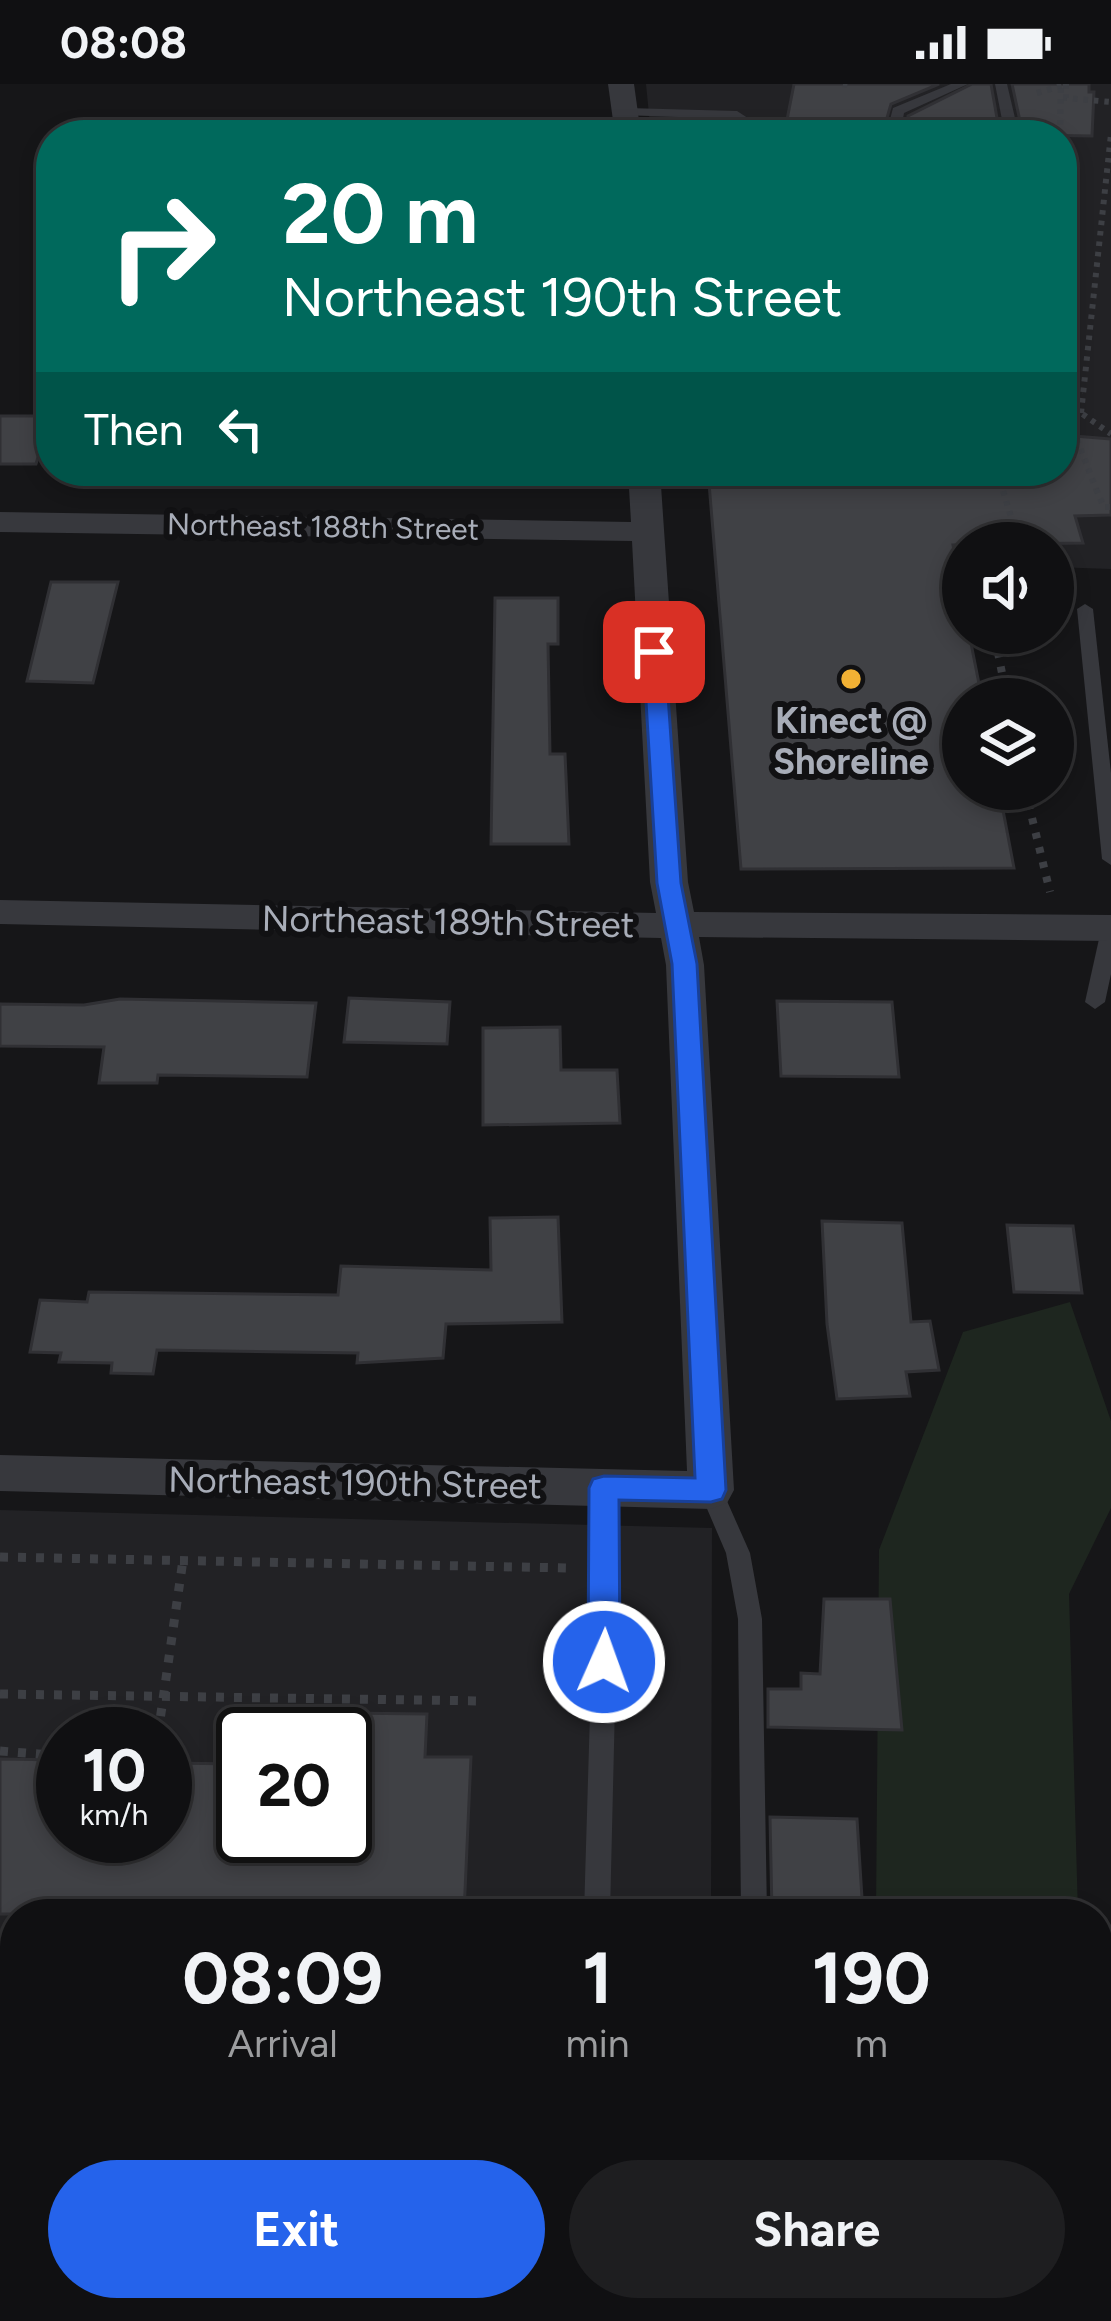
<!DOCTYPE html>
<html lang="en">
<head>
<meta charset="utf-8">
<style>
  body { margin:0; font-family:Figtree,sans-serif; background:#1e1e20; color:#f1f3f6; height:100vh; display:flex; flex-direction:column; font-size:45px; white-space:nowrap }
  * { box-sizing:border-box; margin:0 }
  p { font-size:39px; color:#9c9d9f }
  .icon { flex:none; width:66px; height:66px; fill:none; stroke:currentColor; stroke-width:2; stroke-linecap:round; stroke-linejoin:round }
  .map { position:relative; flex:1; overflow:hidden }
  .sheet { position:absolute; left:0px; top:1815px; width:1113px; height:423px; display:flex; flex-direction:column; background:#101012; border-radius:48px 48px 0 0; box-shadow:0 6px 18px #0003,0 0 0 3px #303032 }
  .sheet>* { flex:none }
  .top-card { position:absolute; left:36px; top:36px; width:1041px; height:366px; border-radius:48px; box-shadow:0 6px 18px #0003,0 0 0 3px #303032; background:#00695c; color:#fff; overflow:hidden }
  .tools { position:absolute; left:942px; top:438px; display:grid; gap:24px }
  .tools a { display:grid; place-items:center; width:132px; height:132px; border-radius:50%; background:#101012; box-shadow:0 6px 18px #0003,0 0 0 3px #303032; font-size:60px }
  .speed { position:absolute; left:36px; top:1623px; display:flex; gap:24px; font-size:60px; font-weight:700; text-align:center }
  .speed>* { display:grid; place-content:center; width:156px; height:156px; border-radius:50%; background:#101012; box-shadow:0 6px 18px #0003,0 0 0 3px #303032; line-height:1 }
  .speed small { font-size:30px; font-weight:400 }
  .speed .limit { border:6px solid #111; border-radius:18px; background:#fff; color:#111 }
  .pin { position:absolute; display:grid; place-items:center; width:102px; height:102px; color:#fff; margin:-51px; border-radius:24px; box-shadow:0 6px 18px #0006 }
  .me { position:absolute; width:132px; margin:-66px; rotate:2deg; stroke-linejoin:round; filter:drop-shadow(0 0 9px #0008) }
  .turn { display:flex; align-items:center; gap:42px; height:252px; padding:0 48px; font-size:54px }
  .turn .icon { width:156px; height:156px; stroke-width:2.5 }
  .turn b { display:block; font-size:84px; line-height:102px }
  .then { display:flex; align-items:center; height:114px; padding:0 48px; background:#0003; gap:24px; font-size:45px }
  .eta { display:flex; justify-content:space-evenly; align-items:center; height:204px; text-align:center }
  .eta b { font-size:72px; font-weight:700; line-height:84px }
  .action { display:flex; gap:24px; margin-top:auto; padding:24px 48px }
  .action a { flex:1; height:138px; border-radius:72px; background:#2563eb; color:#fff; font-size:48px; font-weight:700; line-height:138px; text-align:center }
  .action a+a { background:#1e1e20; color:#f1f3f6 }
  .status { display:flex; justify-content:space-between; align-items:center; height:84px; padding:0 60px; background:#101012; direction:ltr }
  .status svg { height:33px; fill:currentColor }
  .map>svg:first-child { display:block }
</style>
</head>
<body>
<div class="status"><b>08:08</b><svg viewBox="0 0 49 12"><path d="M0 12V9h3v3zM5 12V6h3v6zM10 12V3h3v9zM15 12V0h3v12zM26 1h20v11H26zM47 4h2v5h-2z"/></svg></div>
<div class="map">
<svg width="1111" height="2237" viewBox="0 0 1111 2237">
  <rect width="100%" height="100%" fill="#161618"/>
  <g fill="#222225" fill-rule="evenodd">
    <path d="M646,0H1111V485L1053,483L1062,387V51H651Z"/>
    <path d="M0,1426L712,1444L711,1830H15V2223H711V2237H0ZM63,1650H165V1752H63ZM243,1650H345V1752H243Z"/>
  </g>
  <g fill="#1e261f">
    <path d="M1070,1218L1111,1337V1424L1069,1510L1078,1830H876L879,1466L963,1248Z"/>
    <path d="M663,2223H1090L1091,2237H660Z"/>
  </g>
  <g fill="#404145" stroke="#303034" stroke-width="3">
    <path d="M794,0H939L891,20L882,51H784Z"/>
    <path d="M972,0H991L1000,51H905L908,32Z"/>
    <path d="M1012,0H1089V8H1094L1092,52L1023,51Z"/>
    <path d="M0,332H50L36,380H0Z"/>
    <path d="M1062,351L1111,355V431L1075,432L1083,459L953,461L963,516V549H969L982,615H963V705H999L1014,784L741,785L708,387H1062Z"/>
    <path d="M51,498H118L93,599L27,597Z"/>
    <path d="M495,514H558V560H548L550,670H565L569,760H491Z"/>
    <path d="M349,914L450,918L447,960L344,958Z"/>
    <path d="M120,915L316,919L307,993L158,991L157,999H99L104,963L0,962V920L84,921Z"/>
    <path d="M777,917L892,918L899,993L781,992Z"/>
    <path d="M560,943L561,986H617L620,1039L483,1041V944Z"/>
    <path d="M558,1133L562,1238L446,1240L443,1274L357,1279L358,1269L157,1266L153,1290L111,1289L112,1279L59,1278L61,1269L30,1268L40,1216L87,1218L89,1208L338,1211L341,1182L491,1186L490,1134Z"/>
    <path d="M822,1137L902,1139L911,1238L930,1237L939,1286L906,1288L910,1312L837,1315L827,1240Z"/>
    <path d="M1007,1141L1073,1142L1082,1209L1014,1208Z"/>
    <path d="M824,1515H890L902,1646L768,1643V1605H801V1589L820,1590Z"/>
    <path d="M345,1629L427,1630L425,1673H471L464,1830H0V1675L63,1676V1752H165V1679L243,1680V1752H345Z"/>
    <path d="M770,1733L857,1735L863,1830H772Z"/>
  </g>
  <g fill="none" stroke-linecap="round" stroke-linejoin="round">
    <g stroke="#3d3f44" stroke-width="6" stroke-dasharray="4.5 6" stroke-linecap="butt">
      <path d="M843,0L853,2"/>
      <path d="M1066,0V14L1111,18"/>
      <path d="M1037,9L1068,0"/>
      <path d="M1060,51L1061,0"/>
      <path d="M1062,304L1083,307"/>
      <path d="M1062,328L1081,329L1111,350"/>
      <path d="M1081,329L1111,50"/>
      <path d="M997,387L1019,459"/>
      <path d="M1096,405L1104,423H1111"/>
      <path d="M994,549L995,556"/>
    </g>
    <g stroke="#3d3f44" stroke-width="8" stroke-dasharray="6 9" stroke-linecap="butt">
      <path d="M995,553L1007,615"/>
      <path d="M1025,705L1050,808"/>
    </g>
    <g stroke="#3d3f44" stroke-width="9" stroke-dasharray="8 10" stroke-linecap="butt">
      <path d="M0,1473L568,1484"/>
      <path d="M0,1610L484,1617"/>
      <path d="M158,1650L183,1476"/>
      <path d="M0,1667L63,1672"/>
    </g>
    <g fill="#37383d" fill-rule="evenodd">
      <path d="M951,0H968L904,29L900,51H886L893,24Z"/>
      <path d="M995,0H1007L1019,51H1005Z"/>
      <path d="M627,24L737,27L757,40L754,51H740L743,41L734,35L622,31L620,28Z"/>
      <path d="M1085,520L1093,525L1111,689V781L1102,775L1077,525Z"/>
      <path d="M1111,840V890L1105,918L1095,925L1085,918L1101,846Z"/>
      <path d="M604,1395L612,1397L616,1404L618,1494L610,1830H584L594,1494L592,1404L596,1397Z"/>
      <path d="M711,1397L719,1399L750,1469L762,1535L767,1830H741L738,1535L726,1469L699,1406L703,1399Z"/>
      <path d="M573,2223H603L602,2237H572Z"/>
    </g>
    <g fill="#37383d" fill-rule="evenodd">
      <path d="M608,0H634L641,51H615Z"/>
      <path d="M628,387H660L688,798L694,828L1111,831V857L699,853L704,881L734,1406L727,1419L711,1425L0,1407V1371L687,1387L666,881L661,854L0,840V816L656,829L650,798L632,457L0,448V428L631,438Z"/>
    </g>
    <path stroke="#3d3f44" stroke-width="6" stroke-dasharray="4.5 6" stroke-linecap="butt" d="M1062,316L1096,405"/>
  </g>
  <path fill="#2563eb" stroke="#184099" stroke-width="3" d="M654,561L665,568L681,799L697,880L726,1406L722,1415L711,1418L619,1416L620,1578L615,1587L604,1591L593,1587L588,1578L589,1404L593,1395L604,1392L695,1394L672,880L657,799L643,568Z"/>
  <circle fill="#f2b134" stroke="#111113" stroke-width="4.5" cx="851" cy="595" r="12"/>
  <g text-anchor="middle" stroke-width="12" stroke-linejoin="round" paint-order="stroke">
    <g font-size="30" fill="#a8adb8" stroke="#111113">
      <text transform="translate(323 443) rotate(1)" y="10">Northeast 188th Street</text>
    </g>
    <g font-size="36" font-weight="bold" fill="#a8adb8" stroke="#111113">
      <text x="851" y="649">Kinect @<tspan x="851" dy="41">Shoreline</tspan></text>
    </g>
    <g font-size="36" fill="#a8adb8" stroke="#111113">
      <text transform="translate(448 837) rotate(1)" y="13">Northeast 189th Street</text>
      <text transform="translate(355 1398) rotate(1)" y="13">Northeast 190th Street</text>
    </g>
  </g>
</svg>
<div class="tools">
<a><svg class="icon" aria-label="sound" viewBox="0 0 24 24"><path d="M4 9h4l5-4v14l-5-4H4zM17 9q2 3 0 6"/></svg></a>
<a><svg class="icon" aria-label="layers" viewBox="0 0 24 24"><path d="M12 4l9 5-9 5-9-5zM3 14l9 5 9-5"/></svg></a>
</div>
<div class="speed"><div>10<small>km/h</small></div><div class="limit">20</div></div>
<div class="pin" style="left:654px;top:568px;background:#d93025"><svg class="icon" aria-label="arrive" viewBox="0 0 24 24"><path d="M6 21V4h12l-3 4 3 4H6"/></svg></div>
<svg class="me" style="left:604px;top:1578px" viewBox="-20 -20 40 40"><circle r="17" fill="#2563eb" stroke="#fff" stroke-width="3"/><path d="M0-11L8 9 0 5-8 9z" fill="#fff"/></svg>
<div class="top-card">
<div class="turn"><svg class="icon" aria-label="right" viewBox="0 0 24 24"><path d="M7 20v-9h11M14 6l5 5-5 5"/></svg><div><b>20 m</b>Northeast 190th Street</div></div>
<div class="then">Then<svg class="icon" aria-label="left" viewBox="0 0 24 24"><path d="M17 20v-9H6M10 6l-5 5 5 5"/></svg></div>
</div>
<section class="sheet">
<div class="eta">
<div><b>08:09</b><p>Arrival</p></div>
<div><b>1</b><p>min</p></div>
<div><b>190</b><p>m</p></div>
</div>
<div class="action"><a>Exit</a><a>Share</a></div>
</section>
</div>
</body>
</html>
